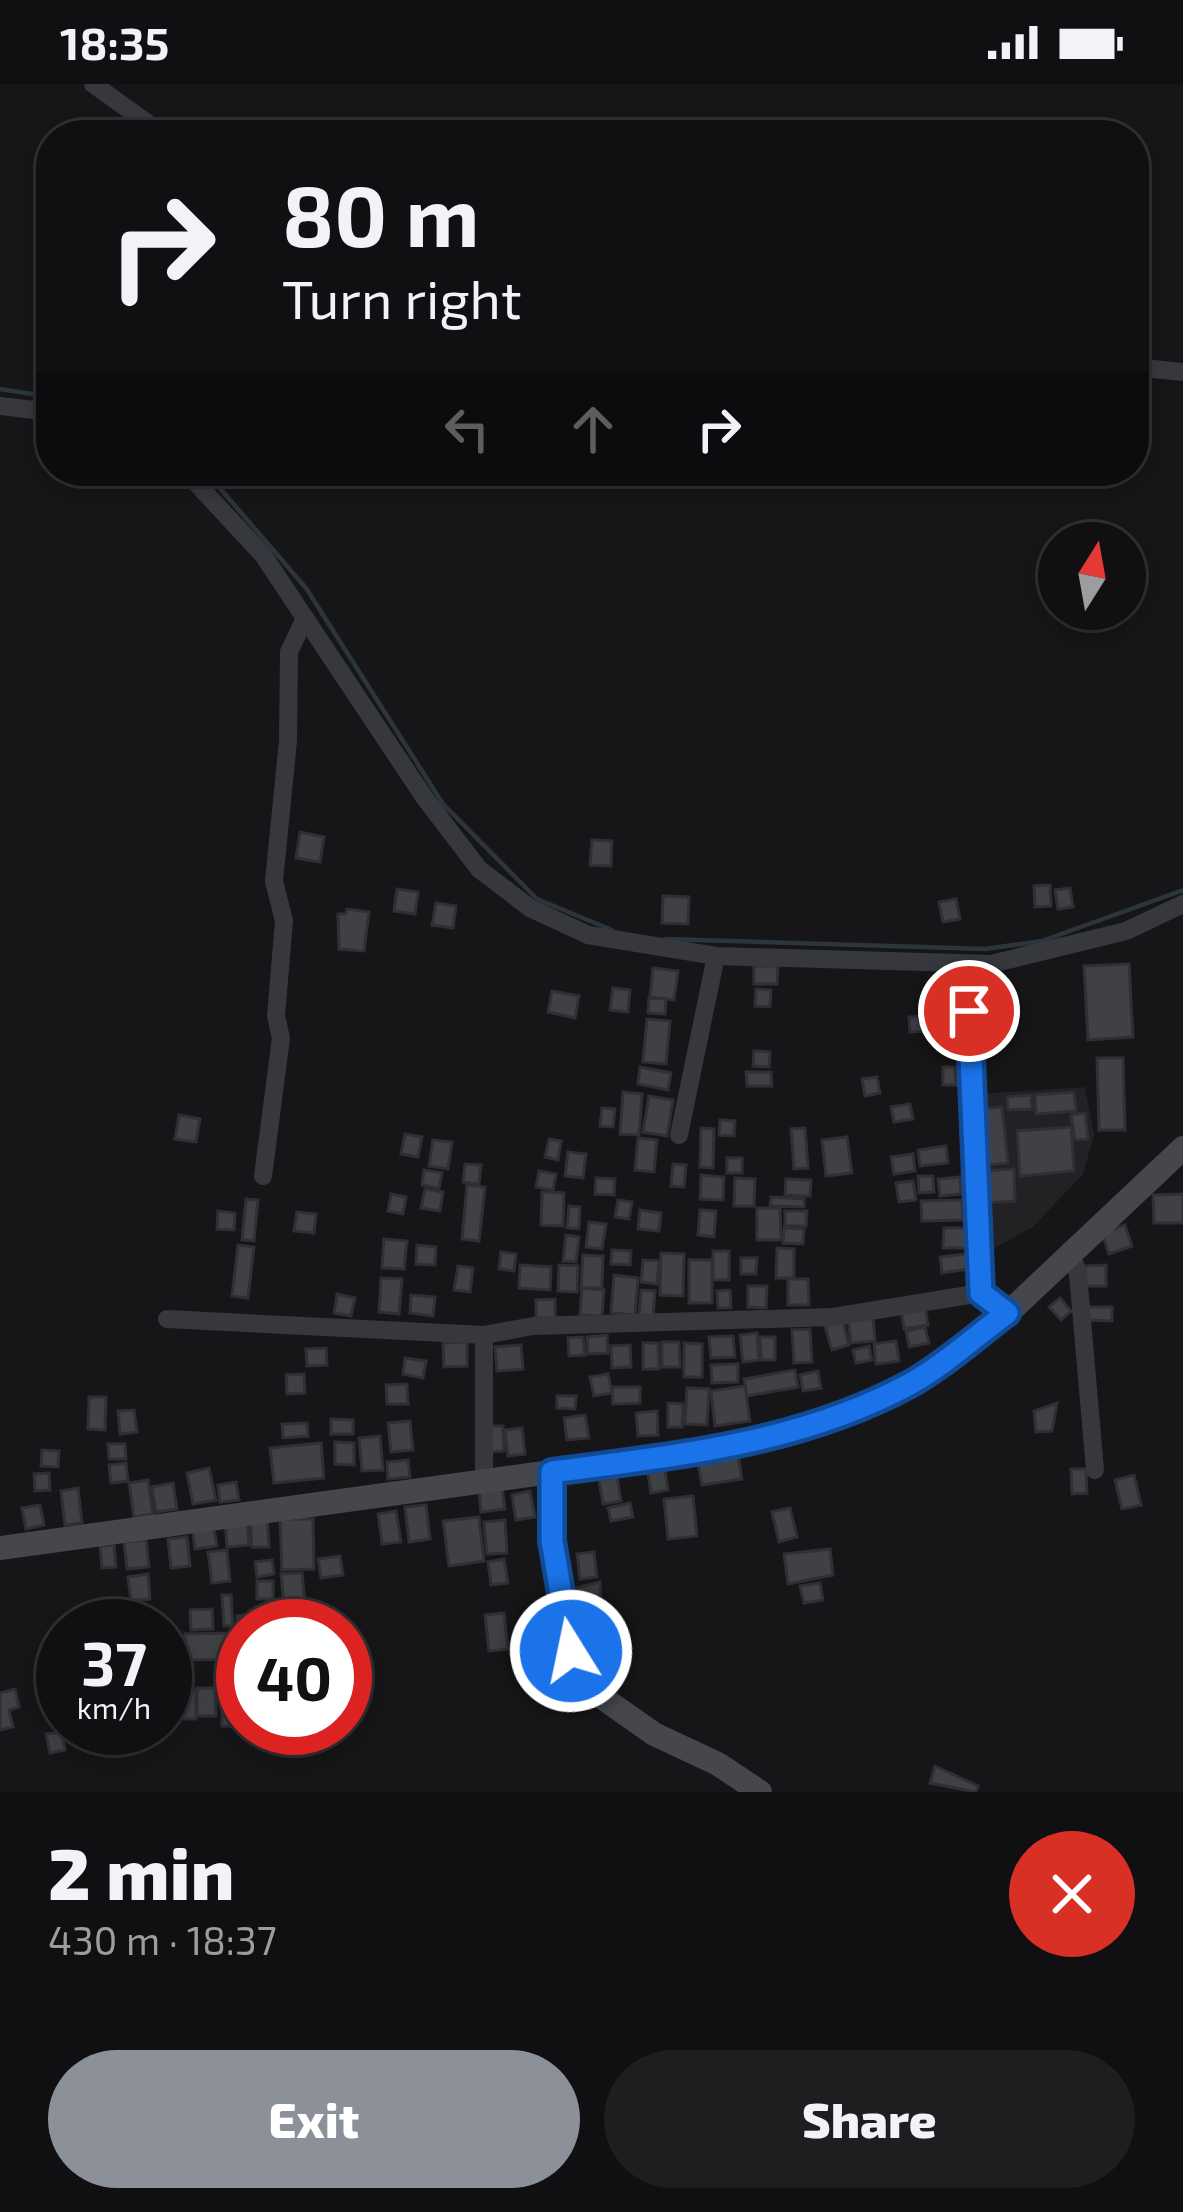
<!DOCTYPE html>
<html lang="en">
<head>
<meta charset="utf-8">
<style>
  body { margin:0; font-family:"Exo 2",sans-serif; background:#1e1e20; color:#f1f3f6; height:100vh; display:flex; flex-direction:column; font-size:45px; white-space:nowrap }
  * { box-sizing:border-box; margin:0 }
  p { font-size:39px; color:#9c9d9f }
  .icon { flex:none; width:66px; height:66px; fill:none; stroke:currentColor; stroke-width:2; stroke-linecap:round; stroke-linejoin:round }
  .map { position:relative; height:1708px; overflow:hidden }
  .side { display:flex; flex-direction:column; background:#101012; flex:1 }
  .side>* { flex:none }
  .top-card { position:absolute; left:36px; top:36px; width:1113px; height:366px; border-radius:48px; box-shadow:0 6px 18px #0003,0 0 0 3px #303032; background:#101012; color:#f1f3f6; overflow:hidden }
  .needle { width:78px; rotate:11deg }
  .fabs { position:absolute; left:1038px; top:438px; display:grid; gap:24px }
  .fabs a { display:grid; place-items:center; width:108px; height:108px; border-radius:50%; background:#101012; box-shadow:0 6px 18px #0003,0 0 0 3px #303032; font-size:60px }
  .speed { position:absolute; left:36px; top:1515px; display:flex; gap:24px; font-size:60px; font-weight:700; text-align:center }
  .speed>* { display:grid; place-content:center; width:156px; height:156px; border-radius:50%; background:#101012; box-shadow:0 6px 18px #0003,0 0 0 3px #303032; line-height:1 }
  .speed small { font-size:30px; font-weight:400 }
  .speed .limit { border:18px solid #d22; background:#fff; color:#111 }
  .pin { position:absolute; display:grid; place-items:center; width:102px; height:102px; color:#fff; margin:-51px; border:6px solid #fff; border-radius:50%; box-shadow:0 3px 12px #0007 }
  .me { position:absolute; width:132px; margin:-66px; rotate:350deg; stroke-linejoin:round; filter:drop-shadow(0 0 9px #0008) }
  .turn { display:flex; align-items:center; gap:42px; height:252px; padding:0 48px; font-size:54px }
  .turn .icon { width:156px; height:156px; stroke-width:2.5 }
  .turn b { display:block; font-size:84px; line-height:102px }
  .lanes { display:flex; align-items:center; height:114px; padding:0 48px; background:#0003; justify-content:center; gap:60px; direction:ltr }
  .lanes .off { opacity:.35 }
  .round { display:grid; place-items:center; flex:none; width:126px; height:126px; border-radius:63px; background:#1e1e20 }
  .head { display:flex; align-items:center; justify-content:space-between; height:204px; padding:0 48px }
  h1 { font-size:72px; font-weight:800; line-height:90px }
  .button { display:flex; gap:24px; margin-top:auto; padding:24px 48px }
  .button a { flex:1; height:138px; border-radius:72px; background:#8c9099; color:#fff; font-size:48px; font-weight:800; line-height:138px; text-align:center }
  .button a+a { background:#1e1e20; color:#f1f3f6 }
  .status { display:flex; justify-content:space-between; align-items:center; height:84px; padding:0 60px; background:#101012; direction:ltr }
  .status svg { height:33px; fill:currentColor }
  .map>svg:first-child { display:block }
</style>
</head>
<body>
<div class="status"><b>18:35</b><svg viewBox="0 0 49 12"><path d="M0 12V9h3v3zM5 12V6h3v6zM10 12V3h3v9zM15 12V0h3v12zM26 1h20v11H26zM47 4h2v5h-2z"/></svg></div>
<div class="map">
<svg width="1183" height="1708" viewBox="0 0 1183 1708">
  <rect width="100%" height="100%" fill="#161618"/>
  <path fill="#222225" d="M1085,1003L1094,1051L1083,1090L1033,1143L987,1168L976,1010Z"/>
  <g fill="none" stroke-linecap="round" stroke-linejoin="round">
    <g stroke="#2c353c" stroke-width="4.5">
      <path d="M0,305L51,313"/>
      <path d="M205,387L306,504L443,720L537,815L612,846"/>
      <path d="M665,855L985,865L1042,857L1183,806"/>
    </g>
  </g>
  <g fill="#404145" stroke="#303034" stroke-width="3">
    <path d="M300,748L324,753L320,778L296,774Z"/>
    <path d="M592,756L612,757L611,782L590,781Z"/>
    <path d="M1050,801L1051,822L1035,823L1034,802Z"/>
    <path d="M1070,804L1073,823L1058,825L1055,806Z"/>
    <path d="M397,805L418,808L415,830L394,827Z"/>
    <path d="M663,812L689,813L688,840L662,839Z"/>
    <path d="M956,815L960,835L943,838L939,818Z"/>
    <path d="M436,819L456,822L453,844L432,841Z"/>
    <path d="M347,825L369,828L364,867L339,865L338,830H346Z"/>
    <path d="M1129,880L1133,953L1088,956L1084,882Z"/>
    <path d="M754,882H778L777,900H754Z"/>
    <path d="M653,884L678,887L674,916L650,913Z"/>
    <path d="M951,897L952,918L935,919L934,898Z"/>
    <path d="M613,904L630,906L628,928L610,926Z"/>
    <path d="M756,905L771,906L770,923L755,922Z"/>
    <path d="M552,907L579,912L575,934L548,928Z"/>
    <path d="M649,914L666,915L665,930L648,929Z"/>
    <path d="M929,932V947L910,948L909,933Z"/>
    <path d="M647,935L670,937L666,980L643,978Z"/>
    <rect x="929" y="936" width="23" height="16"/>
    <path d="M754,967L770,968L769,983L753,982Z"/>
    <path d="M1097,974H1123L1125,1046H1099Z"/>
    <path d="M640,983L671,989L668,1006L638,1000Z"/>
    <path d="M943,983H955L956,1001H943Z"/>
    <path d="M746,988H771L772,1002H747Z"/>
    <path d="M877,993L880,1009L865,1012L862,995Z"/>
    <path d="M623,1008L642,1010L639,1051L620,1050Z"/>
    <path d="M1074,1008L1076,1027L1036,1030L1035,1011Z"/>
    <path d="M1031,1011L1032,1025L1008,1026L1007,1013Z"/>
    <path d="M649,1012L673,1016L667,1052L643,1048Z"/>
    <path d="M910,1020L913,1035L894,1038L891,1023Z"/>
    <path d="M1002,1023L1008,1079L986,1081L980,1025Z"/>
    <path d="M602,1024L615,1025L613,1043L600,1042Z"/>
    <path d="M1085,1029L1088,1055L1075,1056L1071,1031Z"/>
    <path d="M179,1031L200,1035L196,1058L175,1055Z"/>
    <path d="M720,1036L735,1037L734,1052L719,1051Z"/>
    <path d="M1071,1043L1074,1087L1020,1092L1017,1047Z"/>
    <path d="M701,1044L714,1045L713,1084L700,1083Z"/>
    <path d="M805,1044L808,1084L794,1085L791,1045Z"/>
    <path d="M405,1050L422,1053L418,1073L401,1070Z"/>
    <path d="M847,1053L852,1089L826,1092L822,1056Z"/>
    <path d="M638,1054L657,1056L654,1088L635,1086Z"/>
    <path d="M549,1055L561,1057L558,1076L545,1073Z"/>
    <path d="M433,1056L452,1058L448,1085L429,1082Z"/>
    <path d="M946,1062L948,1079L920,1082L918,1066Z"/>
    <path d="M568,1068L586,1070L583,1094L565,1092Z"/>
    <path d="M913,1070L915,1087L894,1090L891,1073Z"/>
    <rect x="727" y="1074" width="15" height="15"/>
    <path d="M465,1080L481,1081L479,1100L463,1098Z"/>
    <path d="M673,1080L686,1081L684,1103L671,1102Z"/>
    <path d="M1014,1085L1015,1117L985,1119L983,1087Z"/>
    <path d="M424,1086L442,1089L439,1104L422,1101Z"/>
    <path d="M539,1087L556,1090L553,1106L536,1103Z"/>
    <path d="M701,1091L724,1093L723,1116L700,1115Z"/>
    <path d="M918,1092H933L934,1108L919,1109Z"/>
    <path d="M960,1093L961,1110L940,1112L938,1095Z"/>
    <path d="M596,1094L615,1095L614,1111L595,1110Z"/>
    <path d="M735,1094L755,1095L754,1122H734Z"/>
    <path d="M786,1095L811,1096L810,1112L785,1111Z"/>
    <path d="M913,1097L916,1116L899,1118L896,1099Z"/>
    <path d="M467,1101L485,1103L479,1157L462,1155Z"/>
    <path d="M425,1105L443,1108L440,1127L421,1124Z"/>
    <path d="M542,1108L564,1109L563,1142L541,1141Z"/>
    <path d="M391,1110L406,1113L403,1130L388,1127Z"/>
    <path d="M1183,1110V1139H1154L1153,1111Z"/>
    <path d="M771,1113L804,1115V1123L770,1122Z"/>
    <path d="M246,1115L258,1116L254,1157L242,1156Z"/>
    <path d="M618,1116L632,1118L629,1135L615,1133Z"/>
    <path d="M962,1116L963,1136L922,1137L921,1117Z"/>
    <path d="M569,1122L580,1123L579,1145L567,1144Z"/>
    <path d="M757,1124H780L781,1156H757Z"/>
    <path d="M640,1126L661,1129L659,1147L638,1145Z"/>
    <path d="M700,1126L716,1127L714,1153L698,1151Z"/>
    <path d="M218,1127L235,1129L234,1146L217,1145Z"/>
    <path d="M785,1127H807L806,1142H785Z"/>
    <path d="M297,1128L316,1130L314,1149L294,1147Z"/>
    <path d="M589,1138L606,1140L602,1165L586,1163Z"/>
    <path d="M1125,1141L1132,1162L1109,1170L1102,1149Z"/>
    <path d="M784,1144L804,1145L803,1160L783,1159Z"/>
    <path d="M944,1144H967L966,1164H943Z"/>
    <path d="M566,1151L579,1153L576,1178L563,1177Z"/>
    <path d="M384,1155L407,1157L404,1185L382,1184Z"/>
    <path d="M238,1161L254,1163L248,1214L232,1212Z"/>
    <path d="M417,1161L436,1163L435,1181L416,1180Z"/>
    <path d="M777,1164L794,1165V1194H776Z"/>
    <path d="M612,1166L631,1167L630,1181L611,1180Z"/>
    <rect x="713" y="1167" width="16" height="29"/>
    <path d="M501,1168L516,1170L514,1187L499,1185Z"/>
    <path d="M661,1169L684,1170L683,1212L660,1211Z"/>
    <path d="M966,1170L968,1185L942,1189L940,1173Z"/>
    <path d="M583,1171L603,1172L602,1204H581Z"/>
    <path d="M741,1174H757L756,1190H741Z"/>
    <path d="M643,1176L659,1177L657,1200L641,1198Z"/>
    <rect x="689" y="1176" width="23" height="43"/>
    <path d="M520,1181L551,1183L550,1206L519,1204Z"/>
    <path d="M559,1181L578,1182L577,1208L558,1207Z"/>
    <path d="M1106,1181V1202H1085V1182Z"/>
    <path d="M458,1182L473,1184L470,1208L454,1206Z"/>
    <path d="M614,1191L638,1194L635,1231L611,1229Z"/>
    <path d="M381,1194L402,1195L399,1230L379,1228Z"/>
    <path d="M788,1195H808L809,1221H788Z"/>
    <path d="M748,1202H767L766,1224L748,1223Z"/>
    <path d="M582,1204L604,1206L602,1232L580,1231Z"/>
    <path d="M641,1206L655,1207L653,1235L639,1234Z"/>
    <path d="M730,1206L731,1224H718L717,1207Z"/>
    <path d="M337,1210L355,1214L351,1232L334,1229Z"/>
    <path d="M411,1211L435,1213L433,1232L410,1229Z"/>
    <path d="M1060,1214L1071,1227L1061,1236L1049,1223Z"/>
    <path d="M555,1215V1234H536V1216Z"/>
    <path d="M925,1222L928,1241L904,1245L901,1225Z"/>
    <path d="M1083,1223H1112V1237L1084,1236Z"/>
    <path d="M873,1234L875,1257L851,1259L848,1236Z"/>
    <path d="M843,1238L849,1261L832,1266L825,1242Z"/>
    <path d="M925,1243L929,1259L909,1263L906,1247Z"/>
    <path d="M810,1245L812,1278L794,1279L792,1246Z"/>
    <path d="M757,1249L759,1276L743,1278L740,1251Z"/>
    <path d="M607,1251L608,1269L588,1270L587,1253Z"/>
    <path d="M733,1252L735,1273L711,1274L709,1253Z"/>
    <path d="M583,1253L585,1271L569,1272L568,1254Z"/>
    <path d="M760,1253H775V1276H761Z"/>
    <path d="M896,1257L899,1277L876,1280L874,1260Z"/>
    <path d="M467,1258V1282L444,1283L443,1259Z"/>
    <path d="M662,1258H679L680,1283H662Z"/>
    <path d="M643,1259H658L659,1285H643Z"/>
    <path d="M684,1259L702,1260V1293H684Z"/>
    <path d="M521,1261L523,1285L497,1287L495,1263Z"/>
    <path d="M630,1261L631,1283L612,1284L611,1262Z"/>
    <path d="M869,1262L872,1276L856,1279L853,1266Z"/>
    <path d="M326,1264L327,1281L307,1282L306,1265Z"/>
    <path d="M405,1274L426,1277L423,1294L403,1290Z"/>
    <path d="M738,1280V1298L712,1299L711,1281Z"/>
    <path d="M795,1286L798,1303L747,1312L744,1295Z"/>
    <path d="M818,1287L821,1304L803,1307L800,1291Z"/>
    <path d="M304,1290L305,1309L287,1310L286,1291Z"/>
    <path d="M608,1290L612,1309L594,1312L590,1293Z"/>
    <path d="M407,1300L408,1320H387L386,1301Z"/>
    <path d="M745,1302L750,1337L715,1342L711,1307Z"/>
    <path d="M612,1303H640V1319L613,1320Z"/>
    <path d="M687,1304L709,1305L707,1341L685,1340Z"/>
    <path d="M557,1312H576L575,1325L557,1324Z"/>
    <path d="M89,1313H106L105,1346L88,1345Z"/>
    <path d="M668,1319L683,1320L682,1343H668Z"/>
    <path d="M1057,1319L1052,1347L1036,1348L1034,1327Z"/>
    <path d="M134,1326L137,1348L120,1350L118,1327Z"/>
    <path d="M657,1327L658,1351L638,1352L636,1329Z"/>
    <path d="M585,1331L589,1354L567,1356L564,1334Z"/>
    <path d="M331,1335L353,1336V1350H331Z"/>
    <path d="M410,1337L413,1366L391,1368L388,1339Z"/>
    <path d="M307,1339L308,1352L283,1354L282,1340Z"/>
    <path d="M490,1342H503L504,1367L491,1368Z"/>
    <path d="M522,1344L525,1370L508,1372L505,1346Z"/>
    <path d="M380,1352L383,1386L362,1387L359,1354Z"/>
    <path d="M335,1358L354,1359V1381L335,1380Z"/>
    <path d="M321,1359L324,1394L274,1399L270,1364Z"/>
    <path d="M108,1360H125L126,1375H109Z"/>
    <path d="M42,1366L59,1367L58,1383L41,1382Z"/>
    <path d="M737,1366L742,1395L702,1401L698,1379Z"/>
    <path d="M408,1376L410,1393L388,1395L387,1378Z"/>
    <path d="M126,1379L128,1397L111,1399L109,1381Z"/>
    <path d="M664,1381L668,1406L651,1409L647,1384Z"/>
    <path d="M209,1384L216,1416L193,1420L187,1389Z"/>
    <path d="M1071,1385H1086L1087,1409L1072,1410Z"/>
    <path d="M49,1389L50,1406L35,1407L34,1390Z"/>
    <path d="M1134,1391L1141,1421L1122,1425L1115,1396Z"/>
    <path d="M617,1393L621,1417L603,1420L599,1396Z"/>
    <path d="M148,1396L153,1430L134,1433L129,1399Z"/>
    <path d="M236,1398L239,1416L220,1418L218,1401Z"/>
    <path d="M173,1399L177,1425L156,1428L152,1403Z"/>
    <path d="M502,1403L505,1425L481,1428L479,1406Z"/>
    <path d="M78,1404L82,1439L65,1441L61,1407Z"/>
    <path d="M530,1407L535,1433L516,1436L512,1411Z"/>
    <path d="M693,1412L697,1452L668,1455L664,1415Z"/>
    <path d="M630,1419L633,1433L611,1437L608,1424Z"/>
    <path d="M40,1421L44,1441L26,1445L22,1424Z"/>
    <path d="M426,1421L430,1455L409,1458L405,1423Z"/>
    <path d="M790,1424L797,1453L779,1458L772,1428Z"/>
    <path d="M396,1427L401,1458L382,1460L378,1430Z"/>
    <path d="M267,1432L269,1463H252L250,1433Z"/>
    <path d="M479,1433L484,1477L449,1482L443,1437Z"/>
    <path d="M247,1434L249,1461L227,1463L225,1436Z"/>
    <path d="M280,1435H313L314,1485L282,1486Z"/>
    <path d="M505,1436L507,1469L487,1470L484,1438Z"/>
    <path d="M213,1439L217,1462L195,1465L192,1442Z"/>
    <path d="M187,1453L190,1482L171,1484L168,1455Z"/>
    <path d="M146,1456L149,1483L127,1485L124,1458Z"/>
    <path d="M114,1461L116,1483L102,1484L100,1462Z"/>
    <path d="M830,1465L833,1491L788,1500L784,1470Z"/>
    <path d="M227,1466L230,1497L212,1499L208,1468Z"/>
    <path d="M594,1468L597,1493L580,1495L577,1470Z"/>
    <path d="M340,1472L343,1491L321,1494L318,1475Z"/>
    <path d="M504,1475L508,1499L491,1501L488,1478Z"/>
    <path d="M272,1476L274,1490L257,1493L255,1478Z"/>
    <path d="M302,1489L305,1520L284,1521L281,1490Z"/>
    <path d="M148,1490L150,1515L131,1517L128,1493Z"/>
    <rect x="257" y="1497" width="16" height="18"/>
    <path d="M600,1498L601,1536L579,1541L571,1505Z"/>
    <path d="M820,1499L823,1516L804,1519L800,1502Z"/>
    <path d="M222,1511H231L233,1542H224Z"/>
    <path d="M106,1524L108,1542H85L84,1526Z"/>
    <path d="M212,1525L213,1545L191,1546L190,1526Z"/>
    <path d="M504,1529L508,1565L489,1567L485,1531Z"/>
    <path d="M260,1530L261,1542H243L240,1565L237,1532Z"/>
    <path d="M237,1549V1575L185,1576V1550Z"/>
    <path d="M197,1604H215L216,1632H197Z"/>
    <path d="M15,1605L19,1623L9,1626L13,1643L0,1646V1609Z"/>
    <path d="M171,1606H196V1635H170Z"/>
    <rect x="222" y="1628" width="17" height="14"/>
    <path d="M62,1648L65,1666L50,1669L46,1650Z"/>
    <path d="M935,1682L978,1702L976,1708L930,1699Z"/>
  </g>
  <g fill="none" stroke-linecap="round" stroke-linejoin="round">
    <g stroke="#37383d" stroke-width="18">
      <path d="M93,0L164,51"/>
      <path d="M1134,283L1183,288"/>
      <path d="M0,322L51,328"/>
      <path d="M185,387L263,471L424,713L479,785L530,824L588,851L716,872L991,880L1126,847L1183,820"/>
      <path d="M968,880L981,1209"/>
      <path d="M679,1051L716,872"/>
      <path d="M263,1092L281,954L276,932L284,837L274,797L288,657L289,568L305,534"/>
      <path d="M1070,1166L1078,1190L1095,1386"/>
      <path d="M167,1235L484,1251L533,1242L833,1233L981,1209L1007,1230"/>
      <path d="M484,1395V1251"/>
    </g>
    <g stroke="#45474d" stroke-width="24">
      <path d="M552,1389V1457L576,1595L654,1650L718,1680L760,1708"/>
      <path d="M0,1464L710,1366L829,1336L912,1299L1007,1230L1183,1064"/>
    </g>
  </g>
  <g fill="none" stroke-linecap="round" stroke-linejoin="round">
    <defs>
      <path id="route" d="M571,1567L552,1457V1388C674,1372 799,1360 910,1300C944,1281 976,1252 1007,1229L981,1209L969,927"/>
    </defs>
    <use href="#route" stroke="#114b97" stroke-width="30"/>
    <use href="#route" stroke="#1a73e8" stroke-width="21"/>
  </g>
</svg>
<div class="fabs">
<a><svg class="needle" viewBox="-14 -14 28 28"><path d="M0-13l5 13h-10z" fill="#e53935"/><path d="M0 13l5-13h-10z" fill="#9c9d9f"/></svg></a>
</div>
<div class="speed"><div>37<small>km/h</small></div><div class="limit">40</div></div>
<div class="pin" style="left:969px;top:927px;background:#d93025"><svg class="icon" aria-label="arrive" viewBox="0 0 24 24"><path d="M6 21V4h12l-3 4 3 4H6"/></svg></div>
<svg class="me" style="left:571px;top:1567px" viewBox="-20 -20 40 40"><circle r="17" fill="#1a73e8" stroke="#fff" stroke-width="3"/><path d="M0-11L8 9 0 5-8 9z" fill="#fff"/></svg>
<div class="top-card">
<div class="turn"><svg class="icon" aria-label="right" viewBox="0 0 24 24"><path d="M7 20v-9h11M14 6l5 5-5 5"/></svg><div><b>80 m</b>Turn right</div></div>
<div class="lanes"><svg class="icon off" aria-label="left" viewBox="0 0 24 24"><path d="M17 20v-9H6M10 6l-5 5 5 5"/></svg><svg class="icon off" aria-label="ahead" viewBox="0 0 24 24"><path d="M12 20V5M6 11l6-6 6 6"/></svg><svg class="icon" aria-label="right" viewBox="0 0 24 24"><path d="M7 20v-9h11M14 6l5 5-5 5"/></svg></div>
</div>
</div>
<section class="side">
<div class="head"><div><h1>2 min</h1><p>430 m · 18:37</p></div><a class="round" style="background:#d93025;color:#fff"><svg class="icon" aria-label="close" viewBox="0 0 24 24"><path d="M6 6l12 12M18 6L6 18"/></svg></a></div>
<div class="button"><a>Exit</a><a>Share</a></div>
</section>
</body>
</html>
